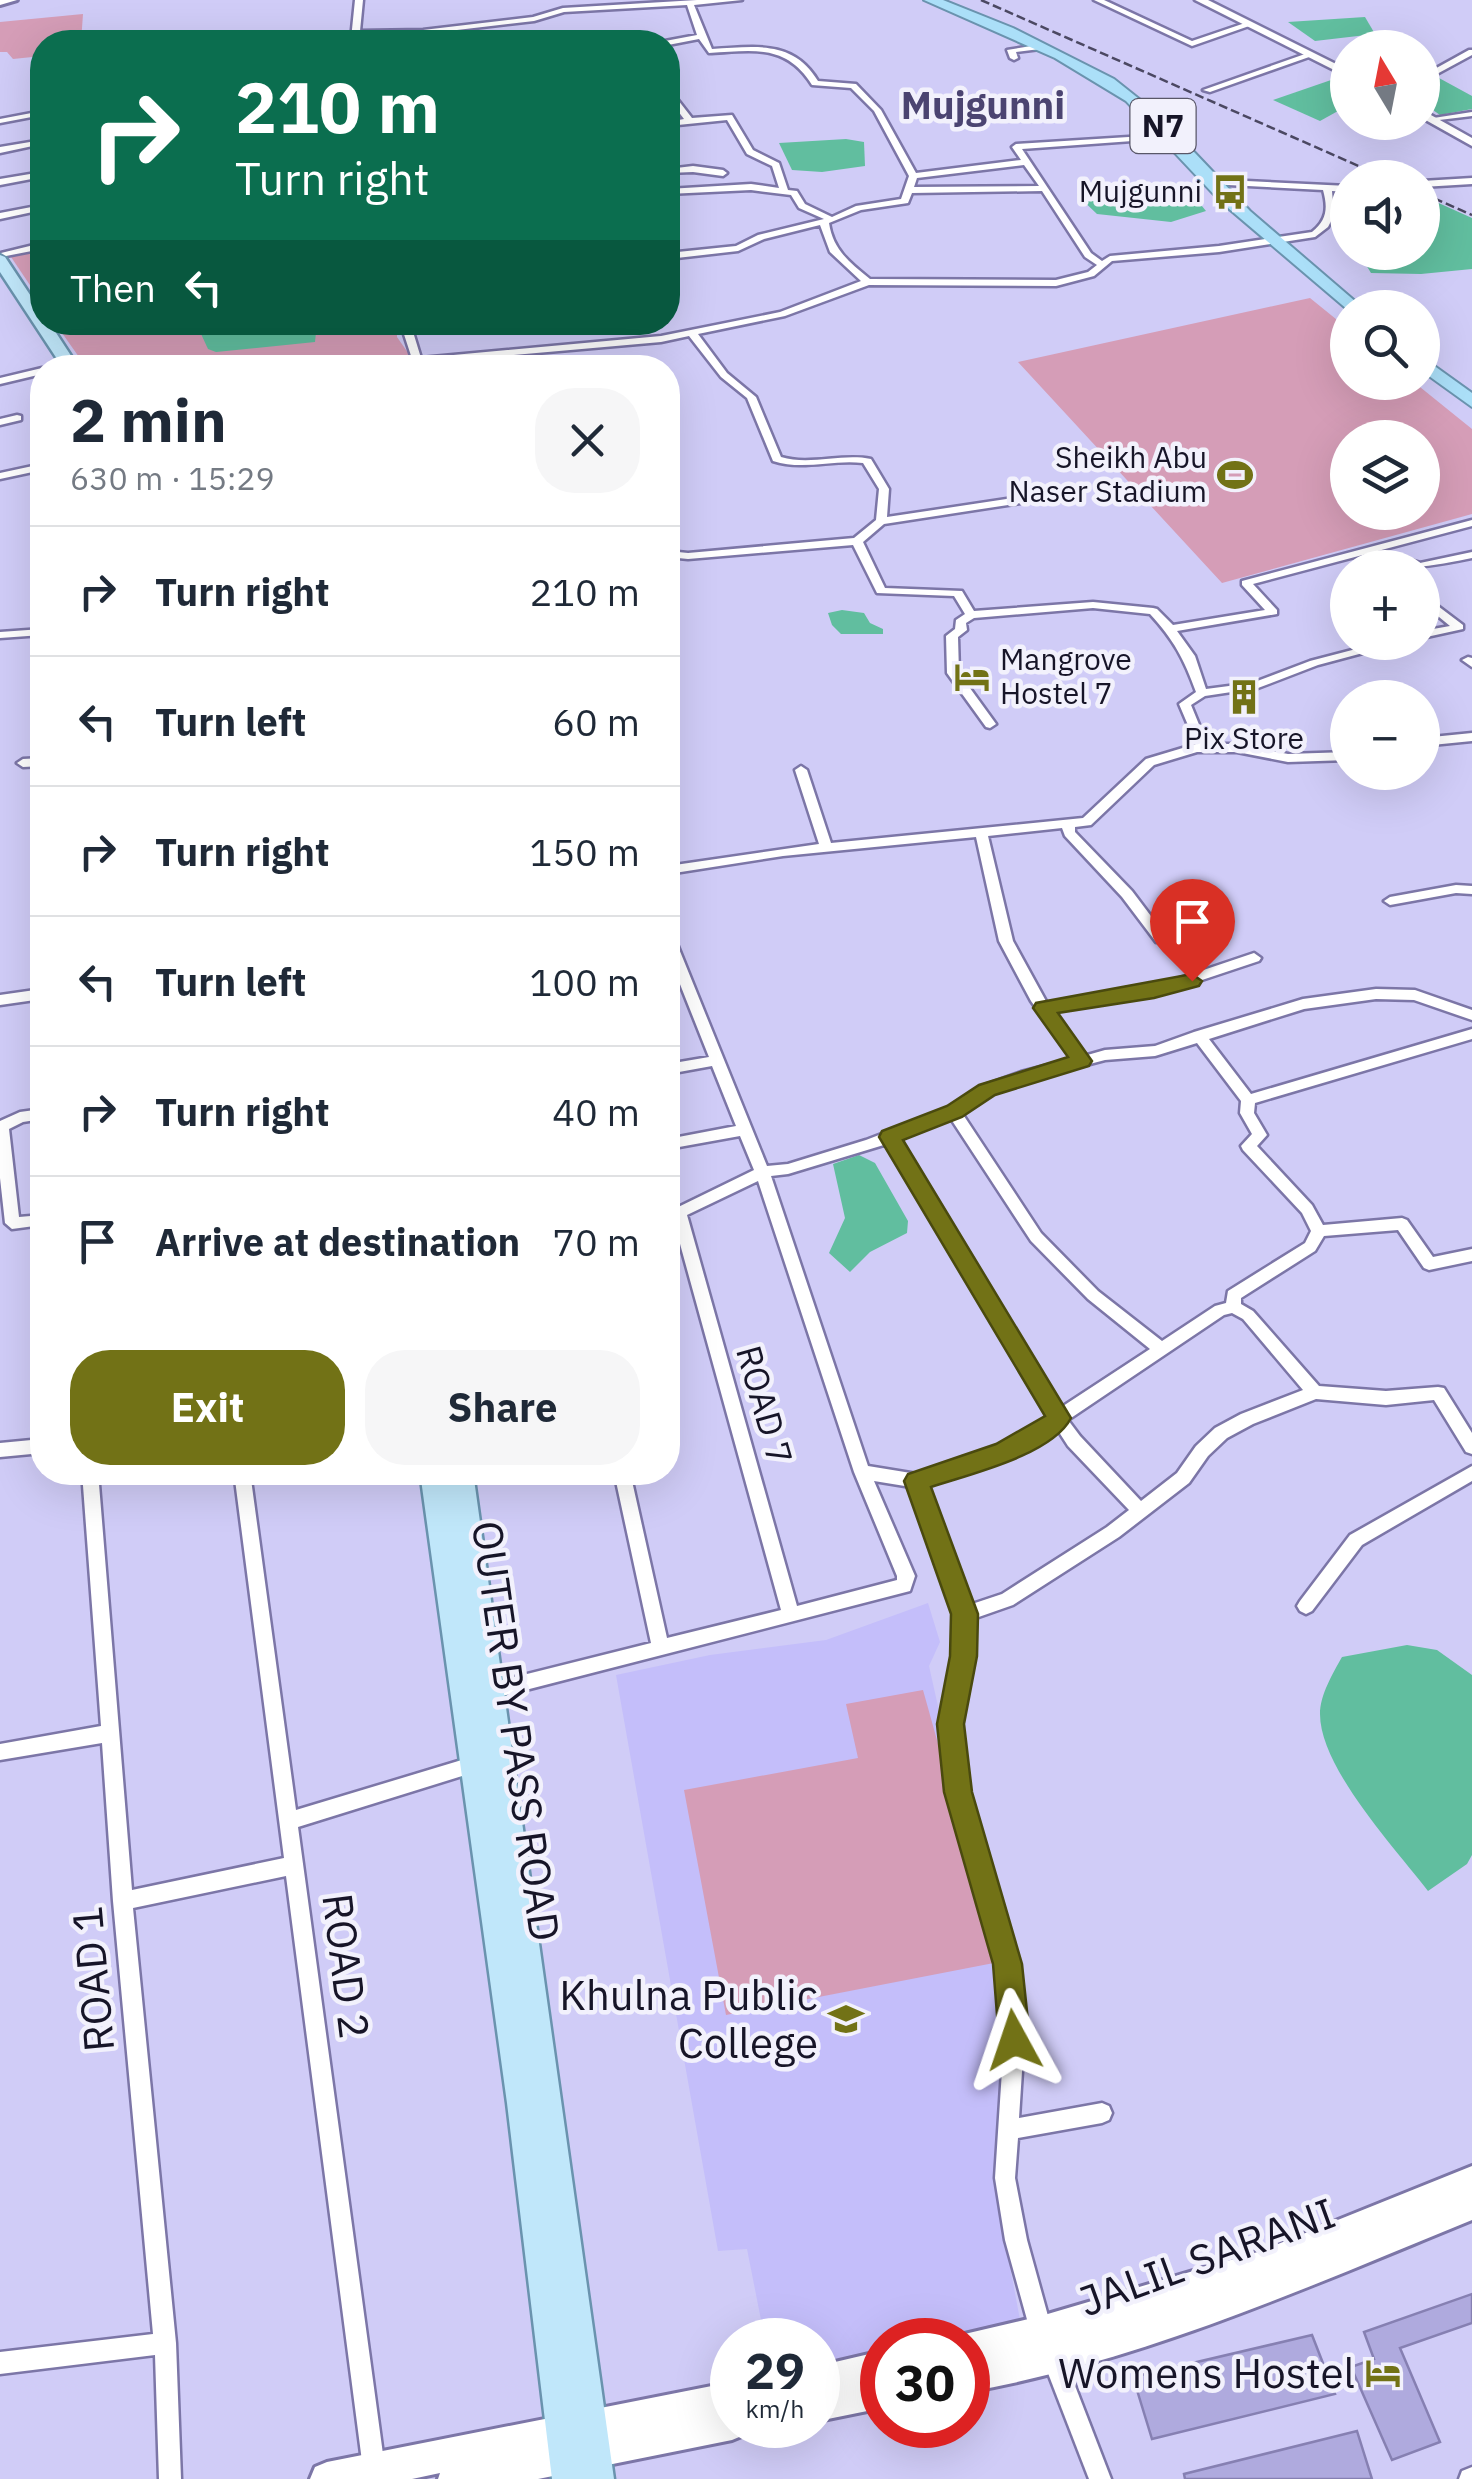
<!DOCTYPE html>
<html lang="en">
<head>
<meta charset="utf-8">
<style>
  body { margin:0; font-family:"IBM Plex Sans",sans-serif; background:#f6f6f7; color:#1f2937; height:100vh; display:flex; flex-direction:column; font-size:38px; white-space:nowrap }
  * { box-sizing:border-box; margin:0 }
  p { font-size:32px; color:#747a83 }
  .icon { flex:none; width:55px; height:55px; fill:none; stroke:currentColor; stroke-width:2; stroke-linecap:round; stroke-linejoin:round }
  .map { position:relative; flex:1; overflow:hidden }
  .side { position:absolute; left:30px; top:355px; width:650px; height:1130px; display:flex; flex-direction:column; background:#fff; border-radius:40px; box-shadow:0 10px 40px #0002 }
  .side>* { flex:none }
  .hud { position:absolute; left:30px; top:30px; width:650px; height:305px; border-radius:40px; box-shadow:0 10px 40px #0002; background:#0b6e4f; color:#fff; overflow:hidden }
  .needle { width:65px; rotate:350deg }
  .controls { position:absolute; left:1330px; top:30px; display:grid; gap:20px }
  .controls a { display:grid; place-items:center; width:110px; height:110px; border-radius:50%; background:#fff; box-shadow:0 10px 40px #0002; font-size:50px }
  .speed { position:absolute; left:710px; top:2318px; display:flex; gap:20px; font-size:50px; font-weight:700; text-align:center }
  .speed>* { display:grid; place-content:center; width:130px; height:130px; border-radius:50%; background:#fff; box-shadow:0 10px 40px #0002; line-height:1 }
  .speed small { font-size:25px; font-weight:400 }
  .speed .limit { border:15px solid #d22; background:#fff; color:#111 }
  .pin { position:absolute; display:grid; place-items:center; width:85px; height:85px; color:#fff; margin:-102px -42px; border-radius:50% 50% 50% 0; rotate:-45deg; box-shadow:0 0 10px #0007 }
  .pin .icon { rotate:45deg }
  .me { position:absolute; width:110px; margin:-55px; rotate:355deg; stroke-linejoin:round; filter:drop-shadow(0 0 8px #0008) }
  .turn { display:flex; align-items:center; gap:35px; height:210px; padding:0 40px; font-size:45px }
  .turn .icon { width:130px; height:130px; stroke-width:2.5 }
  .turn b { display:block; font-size:70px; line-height:85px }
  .then { display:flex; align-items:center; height:95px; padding:0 40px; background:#0003; gap:20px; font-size:38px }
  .round { display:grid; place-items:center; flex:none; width:105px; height:105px; border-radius:40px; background:#f6f6f7 }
  .head { display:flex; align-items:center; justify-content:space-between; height:170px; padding:0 40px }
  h1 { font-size:60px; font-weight:800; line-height:75px }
  .cta { display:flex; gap:20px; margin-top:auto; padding:20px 40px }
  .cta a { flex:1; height:115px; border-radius:40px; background:#727216; color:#fff; font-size:40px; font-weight:800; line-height:115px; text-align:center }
  .cta a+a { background:#f6f6f7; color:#1f2937 }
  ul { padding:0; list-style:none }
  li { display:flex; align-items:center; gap:30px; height:130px; padding:0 40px; border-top:2px solid #e0e1e3 }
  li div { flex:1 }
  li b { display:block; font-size:38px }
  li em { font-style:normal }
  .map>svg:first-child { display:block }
</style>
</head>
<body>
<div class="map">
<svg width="1472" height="2479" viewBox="0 0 1472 2479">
  <rect width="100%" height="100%" fill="#d0ccf7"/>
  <path fill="#c4befa" d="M928,1603L940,1642L929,1666L959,1800L1000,1936L1016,2054L994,2182L1021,2325L955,2340H882V2356L818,2370V2340H765L747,2249L718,2251L616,1675L710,1655L826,1640Z"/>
  <g fill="#d59db7" fill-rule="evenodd">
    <path d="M83,14L81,42H42V56L13,59L7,52H0V22Z"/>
    <path d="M42,247V303L9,254Z"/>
    <path d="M1310,298L1347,328L1348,382L1415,383L1472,429V514L1222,583L1018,362ZM1348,438H1422V512H1348Z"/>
    <path d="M55,323H397V337L418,367H86Z"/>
    <path d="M923,1690L999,1962L726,2015L684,1790L858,1758L846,1704Z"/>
  </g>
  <g fill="#61be9f">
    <path d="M1365,17L1375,34L1315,41L1288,22Z"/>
    <path d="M1439,78L1472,96V109L1440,115L1423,103V87Z"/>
    <path d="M1334,79L1347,86V106L1320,121L1273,100Z"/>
    <path d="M846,139L864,142L865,166L822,172L792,170L779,143Z"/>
    <path d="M1157,183L1184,184L1206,211L1171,222L1097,214L1077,195L1082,188L1138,191Z"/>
    <path d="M1423,196L1472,218V269L1421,274L1371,273L1363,260V253L1422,252Z"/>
    <path d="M196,323V322L317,323L315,342L216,352L208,349Z"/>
    <path d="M842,610L864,613L870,623L883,629V634H841L832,625L828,613Z"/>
    <path d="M859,1155L875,1163L908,1221L907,1233L870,1252L850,1272L829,1253L845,1218L833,1164Z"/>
    <path d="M1407,1645L1437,1650L1472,1675V1855L1467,1864L1428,1891C1395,1848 1320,1768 1320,1714C1320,1695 1333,1673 1342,1657Z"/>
  </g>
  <g fill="#afaade" stroke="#8680b2" stroke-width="2.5">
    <path d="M1472,2294V2323L1400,2348L1440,2442L1392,2460L1351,2367L1374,2359L1364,2332Z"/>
    <path d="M1312,2335L1335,2394L1152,2439L1133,2377Z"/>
    <path d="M1357,2431L1372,2479H1185L1184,2474Z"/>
  </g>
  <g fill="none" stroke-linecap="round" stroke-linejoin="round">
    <defs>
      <g id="minor">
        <path d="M355,0H363L360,31L423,30L533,17L563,8L697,0H742L694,5L712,49C754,47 793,39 818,81L856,84L881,110L916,173L1021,160L1012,147L1016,144L1177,134V138H1174L1022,149L1091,253L1102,261L1110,256L1219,246L1312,232C1327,220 1328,208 1323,190L1209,184L1206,183V179L1348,186V192L1332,191L1334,215L1328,227L1315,237L1219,252L1112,261L1094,276L1056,286L869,285L785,316L698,334L727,373L756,397L781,457C810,466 841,453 871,459L889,489L887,517L1027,496L1078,495L1083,498L1078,501L1027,502L884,524L863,542L885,588L962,591L974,611L1093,602L1153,608L1157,609L1173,625L1265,610L1242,585V581L1472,520V526L1253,584L1277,610V614L1177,631L1195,656L1206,689L1252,683L1310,661L1383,642H1404L1318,665L1258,688L1205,696L1191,705L1207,744H1237L1288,754L1348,752V760L1288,762L1237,752H1197L1154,765L1091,825L1075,827V832L1132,891L1166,936L1168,939L1166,942H1156L1122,897L1065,836L1062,828L988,836L1013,941L1047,1003L1153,987L1254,953L1261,958L1259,961L1154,996L1053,1011L1084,1056L1105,1050L1155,1046L1194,1032L1303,999L1376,989L1415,990L1472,1010V1020L1414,1000L1376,999L1304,1009L1209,1039L1251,1094L1472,1029V1039L1255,1103L1254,1113L1267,1135L1257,1146L1312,1205L1323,1225L1402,1218L1407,1220L1433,1257L1472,1249V1261L1429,1270L1424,1268L1398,1230L1324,1236L1315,1251L1241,1298V1304L1253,1311L1319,1386L1386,1391L1438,1387L1444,1388L1472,1433V1454L1466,1452L1434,1400L1386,1405L1316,1399L1253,1424L1227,1438L1208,1456L1189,1483L1119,1537L1013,1605L973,1619V1656L960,1725L967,1792L1018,1964L1024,2040L1019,2118L1102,2103L1109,2106L1112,2113L1109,2120L1102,2123L1018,2138L1015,2178L1027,2240L1053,2334L1050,2342L1042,2345L1034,2342L1031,2334L1005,2240L995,2178L1004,2040L998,1964L949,1792L942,1725L955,1656V1614L911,1487L874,1481L915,1576L910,1591L491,1699L485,1697L482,1691L485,1685L491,1683L651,1643L614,1472H630L667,1638L781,1610L674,1222L668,1223V1212L754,1170L740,1136L668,1149V1139L736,1126L712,1066L668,1074V1064L709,1057L668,954V935L675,939L767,1166L788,1164L866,1140L949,1108L982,1086L1021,1072L1072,1059L1031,1001L999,941L976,837L783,856L668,874V866L819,844L795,770L801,766L807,770L831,843L1083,818L1146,759L1196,744L1179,704L1196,692C1184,659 1174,640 1150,614L1093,608L974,618L966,623L967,630L958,637L959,673L996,724L990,728L986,727L947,673L946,636L955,629L956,620L965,614L954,596L877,593L853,545L688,559L668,557V551L688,553L854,538L876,520L879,489L863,463C833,459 804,471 773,461L747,398L721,377L689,336L661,342L423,363L425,368H415L400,322H410L421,358L661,336L780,312L861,281L830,252L820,225L764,239L738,251L668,259V253L736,246L758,235L824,219L799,208L791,195L751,190L668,194V189L751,184L779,188L772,166L747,154L727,120L668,126V122L684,119L668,98V91H671L692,118L732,115L753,150L779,163L788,190L797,191L805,204L832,217L856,206L901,199L909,176L874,111L851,88L812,85C786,43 752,51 709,53L699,39L668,45L665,41L697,35L687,5L564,12L534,21L423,34L359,35L355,41L351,39ZM1024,165L1039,186L914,187L917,178ZM1042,191L1085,257L1097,265L1088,272L1056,280L870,279C850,263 833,250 829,223L861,210L908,203L912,193ZM1197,1043L1241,1101L1240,1113L1252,1134L1241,1146L1243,1150L1302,1213L1311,1231L1305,1243L1228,1291L1226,1303L1215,1306L1162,1341L1098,1291L1041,1233L962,1113L992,1094L1029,1080L1105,1060L1155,1056ZM951,1119L1031,1241L1088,1299L1150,1349L1060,1408L899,1139ZM887,1144L1049,1417L1022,1436L1004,1444L917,1474L868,1466L771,1176L788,1174ZM758,1181L854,1472L897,1576V1580L797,1606L687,1215ZM1232,1313L1243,1319L1303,1390L1241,1414L1215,1428L1196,1446L1177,1473L1141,1501L1080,1436L1068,1420L1224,1315ZM1057,1429L1068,1446L1129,1510L1107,1527L1002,1594L969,1605L926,1485C970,1468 1021,1461 1057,1429Z"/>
        <path d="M1094,0H1104L1192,41L1245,23L1252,25L1192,46Z"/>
        <path d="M1037,45L1040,49L1016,52L1018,58L1014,60L1010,58L1007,50Z"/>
        <path d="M1469,50H1472V55L1422,82V76Z"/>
        <path d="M1305,54L1312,56L1210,92L1203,90Z"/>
        <path d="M42,111V115L0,123V119Z"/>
        <path d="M1472,112V116L1431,121L1427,119Z"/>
        <path d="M42,140V144L0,153V147Z"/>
        <path d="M693,166L723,170L727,173L723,176L693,172L668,173V169Z"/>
        <path d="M42,172V177L0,185V179Z"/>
        <path d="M1472,178V184L1422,187V181Z"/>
        <path d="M42,205V210L0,219V213Z"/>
        <path d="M42,243V249L6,256L1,253Z"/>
        <path d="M42,368V374L0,384V378Z"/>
        <path d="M17,415L21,416V420L0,425V419Z"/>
        <path d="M42,464V470L0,479V473Z"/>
        <path d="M1472,552V558C1438,565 1419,568 1386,568L1407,559L1420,563Z"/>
        <path d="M1422,594L1463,625V629L1422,638V631L1450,626L1422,603Z"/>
        <path d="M42,629V635L0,638V632Z"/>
        <path d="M1468,657L1472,658V667L1462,660Z"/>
        <path d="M1472,733V741L1422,746V738Z"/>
        <path d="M42,758V766L23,767L17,763L23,759Z"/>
        <path d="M1456,885L1472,886V894L1456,893L1390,905L1384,901L1390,897Z"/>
        <path d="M42,989V999L0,1005V995Z"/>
        <path d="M42,1109V1119L23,1122L9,1129L19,1217L42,1215V1225L12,1229L5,1223L0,1178V1121L20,1112Z"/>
        <path d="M42,1439V1453L0,1457V1443Z"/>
        <path d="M1472,1466V1481L1362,1545L1312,1611L1306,1614L1300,1611L1297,1606L1300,1601L1350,1535Z"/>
        <path d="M82,1472H98L132,1890L284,1858L234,1472H250L296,1810L475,1756L481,1758L484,1764L481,1770L475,1772L298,1827L385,2469L382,2477L377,2479L366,2477L363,2469L286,1876L133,1908L176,2343L181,2479H159L155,2355L0,2374V2352L153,2334L113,1901L102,1743L0,1760V1744L101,1726Z"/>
        <path d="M1052,2344L1060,2347L1111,2479H1089L1041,2355L1044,2347Z"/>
        <path d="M1472,2467V2479H1459L1462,2471Z"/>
      </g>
      <g id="tertiary">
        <path d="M1195,0H1208L1348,70V77Z"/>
        <path d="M1422,110L1472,138V146L1422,118Z"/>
      </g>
      <g id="secondary">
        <path d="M0,0H17L0,5Z"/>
        <path d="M1472,2166V2220C1308,2287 1142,2361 968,2392V2340H955L956,2336L1041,2316L1261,2251Z"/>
        <path d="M882,2351V2408L818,2421V2366Z"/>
        <path d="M732,2382V2425H748L744,2435L732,2440L538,2479H438L440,2473L412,2479H310L315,2467L327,2462Z"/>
      </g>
      <g id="primary">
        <path d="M0,255L5,257L42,313V322H49L79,368H63L0,272Z"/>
        <path d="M420,1472H473L614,2479H552L507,2103Z"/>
      </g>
      <g id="trunk">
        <path d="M924,0H943L1013,28L1114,79L1158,114L1250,211L1363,308L1348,310L1221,202L1126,101L1055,58Z"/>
        <path d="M1422,357L1472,393V407L1422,371Z"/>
      </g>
    </defs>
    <use href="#minor" stroke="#7c76a7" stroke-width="5"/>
    <use href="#tertiary" stroke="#7c76a7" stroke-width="5"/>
    <use href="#secondary" stroke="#7c76a7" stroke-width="6"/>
    <use href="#primary" stroke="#6a93ae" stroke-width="5"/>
    <use href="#trunk" stroke="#6a93ae" stroke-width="4"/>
    <use href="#minor" fill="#fff" fill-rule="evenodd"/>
    <use href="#tertiary" fill="#fff" fill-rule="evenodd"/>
    <use href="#secondary" fill="#fff" fill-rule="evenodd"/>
    <use href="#primary" fill="#c0e7fa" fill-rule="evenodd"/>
    <use href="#trunk" fill="#abdff8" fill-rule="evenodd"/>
    <g stroke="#4b4862" stroke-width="2.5" stroke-dasharray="9 4" stroke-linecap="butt">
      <path d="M981,0L1386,178"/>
      <path d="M1422,193L1472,215"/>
    </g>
  </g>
  <path fill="#727216" stroke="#4a4a0e" stroke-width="2.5" d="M1192,974L1202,981L1199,986L1154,998L1058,1013L1092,1061L1089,1066L995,1095L962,1117L903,1140L1071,1418C1052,1455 970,1474 931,1487L978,1614L977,1656L964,1724L972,1792L1022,1964L1030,2040L1025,2050L1014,2055L1004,2050L999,2040L993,1964L944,1792L937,1724L950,1656L951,1614L904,1481L908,1474L996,1444L1045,1416L879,1137L882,1131L947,1106L979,1085L1068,1057L1033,1008L1036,1003Z"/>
  <defs>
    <symbol id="bus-bare" viewBox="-9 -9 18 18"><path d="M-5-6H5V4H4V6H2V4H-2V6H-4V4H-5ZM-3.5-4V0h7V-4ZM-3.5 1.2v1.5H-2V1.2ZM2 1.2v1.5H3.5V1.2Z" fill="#727216" stroke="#f2f1fc" stroke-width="2.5" paint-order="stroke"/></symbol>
    <symbol id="stadium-bare" viewBox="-9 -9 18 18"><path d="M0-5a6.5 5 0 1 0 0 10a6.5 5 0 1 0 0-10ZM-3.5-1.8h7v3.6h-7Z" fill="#727216" stroke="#f2f1fc" stroke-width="2.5" paint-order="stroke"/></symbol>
    <symbol id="hotel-bare" viewBox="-9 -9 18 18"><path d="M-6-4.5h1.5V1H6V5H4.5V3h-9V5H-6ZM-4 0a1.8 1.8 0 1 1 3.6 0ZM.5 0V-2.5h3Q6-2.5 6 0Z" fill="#727216" stroke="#f2f1fc" stroke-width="2.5" paint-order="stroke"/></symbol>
    <symbol id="building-bare" viewBox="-9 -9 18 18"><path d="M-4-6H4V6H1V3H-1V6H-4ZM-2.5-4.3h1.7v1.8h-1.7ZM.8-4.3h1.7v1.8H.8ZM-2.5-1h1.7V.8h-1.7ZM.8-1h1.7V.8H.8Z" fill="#727216" stroke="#f2f1fc" stroke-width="2.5" paint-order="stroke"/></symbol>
    <symbol id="university-bare" viewBox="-9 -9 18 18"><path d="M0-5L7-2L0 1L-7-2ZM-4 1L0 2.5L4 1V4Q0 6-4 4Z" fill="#727216" stroke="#f2f1fc" stroke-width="2.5" paint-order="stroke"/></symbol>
  </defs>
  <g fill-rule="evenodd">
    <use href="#bus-bare" x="1205" y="167" width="50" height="50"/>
    <use href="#stadium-bare" x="1210" y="450" width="50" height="50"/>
    <use href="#hotel-bare" x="947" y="652" width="50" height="50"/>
    <use href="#building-bare" x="1219" y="672" width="50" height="50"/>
    <use href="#university-bare" x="821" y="1994" width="50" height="50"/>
    <use href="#hotel-bare" x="1358" y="2348" width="50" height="50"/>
  </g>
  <g text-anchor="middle" stroke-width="9" stroke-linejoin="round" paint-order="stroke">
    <g font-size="30" fill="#171528" stroke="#f2f1fc" text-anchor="end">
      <text x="1202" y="202">Mujgunni</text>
      <text x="1207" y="468">Sheikh Abu<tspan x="1207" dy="34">Naser Stadium</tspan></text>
      <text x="1000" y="670" text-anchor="start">Mangrove<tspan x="1000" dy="34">Hostel 7</tspan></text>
      <text x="1244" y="749" text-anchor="middle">Pix Store</text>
    </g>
    <rect fill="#f2f1fc" stroke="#595768" stroke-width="2.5" x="1130.5" y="99" width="65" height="54" rx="8"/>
    <g font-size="32" font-weight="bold" fill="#171528">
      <text x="1163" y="137">N7</text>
    </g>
    <g font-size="35" fill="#171528" stroke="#f2f1fc">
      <text transform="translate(764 1405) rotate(74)" y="12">ROAD 7</text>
    </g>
    <g font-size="38" font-weight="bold" fill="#4b4471" stroke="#f2f1fc">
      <text x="983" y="119">Mujgunni</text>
    </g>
    <g font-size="42" fill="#171528" stroke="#f2f1fc">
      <text transform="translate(516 1731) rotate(82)" y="15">OUTER BY PASS ROAD</text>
      <text transform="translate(346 1966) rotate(83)" y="15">ROAD 2</text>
      <text transform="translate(93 1979) rotate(-95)" y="15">ROAD 1</text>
      <text transform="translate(1207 2257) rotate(-20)" y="15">JALIL SARANI</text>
    </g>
    <g font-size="42" fill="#171528" stroke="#f2f1fc" text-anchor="end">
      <text x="818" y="2010">Khulna Public<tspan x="818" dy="48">College</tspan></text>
      <text x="1355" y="2388">Womens Hostel</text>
    </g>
  </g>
</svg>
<div class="controls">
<a><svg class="needle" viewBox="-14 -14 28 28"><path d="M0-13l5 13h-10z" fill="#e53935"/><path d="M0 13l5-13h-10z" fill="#747a83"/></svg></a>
<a><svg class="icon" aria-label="sound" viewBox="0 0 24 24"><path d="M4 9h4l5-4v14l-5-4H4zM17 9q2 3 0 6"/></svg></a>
<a><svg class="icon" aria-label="search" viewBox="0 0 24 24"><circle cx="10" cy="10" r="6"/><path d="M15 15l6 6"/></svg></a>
<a><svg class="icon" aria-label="layers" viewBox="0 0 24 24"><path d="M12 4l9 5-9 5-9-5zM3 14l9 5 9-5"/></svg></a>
<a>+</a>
<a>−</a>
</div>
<div class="speed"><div>29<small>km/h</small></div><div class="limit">30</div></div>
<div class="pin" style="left:1192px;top:981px;background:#d93025"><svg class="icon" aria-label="arrive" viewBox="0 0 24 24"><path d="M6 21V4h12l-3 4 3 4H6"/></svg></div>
<svg class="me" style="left:1014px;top:2040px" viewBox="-20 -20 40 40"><path d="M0-17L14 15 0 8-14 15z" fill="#727216" stroke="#fff" stroke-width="4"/></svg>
<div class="hud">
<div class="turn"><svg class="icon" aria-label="right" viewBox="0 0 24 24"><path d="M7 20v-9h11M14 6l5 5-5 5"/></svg><div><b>210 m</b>Turn right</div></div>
<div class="then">Then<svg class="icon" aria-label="left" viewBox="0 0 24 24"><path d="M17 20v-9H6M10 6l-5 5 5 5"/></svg></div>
</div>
<section class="side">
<div class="head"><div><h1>2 min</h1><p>630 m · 15:29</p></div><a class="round"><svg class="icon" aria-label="close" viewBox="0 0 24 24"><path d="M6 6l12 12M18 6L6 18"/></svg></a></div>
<ul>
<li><svg class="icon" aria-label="right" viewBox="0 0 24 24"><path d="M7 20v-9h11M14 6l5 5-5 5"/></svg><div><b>Turn right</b></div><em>210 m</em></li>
<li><svg class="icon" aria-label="left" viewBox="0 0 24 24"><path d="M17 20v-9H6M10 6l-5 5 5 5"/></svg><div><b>Turn left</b></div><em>60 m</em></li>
<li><svg class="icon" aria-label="right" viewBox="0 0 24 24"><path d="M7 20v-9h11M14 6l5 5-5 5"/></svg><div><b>Turn right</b></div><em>150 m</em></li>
<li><svg class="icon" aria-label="left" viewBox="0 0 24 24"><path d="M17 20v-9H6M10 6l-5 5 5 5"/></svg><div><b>Turn left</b></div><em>100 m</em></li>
<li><svg class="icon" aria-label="right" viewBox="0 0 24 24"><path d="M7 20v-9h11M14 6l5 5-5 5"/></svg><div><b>Turn right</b></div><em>40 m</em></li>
<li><svg class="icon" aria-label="arrive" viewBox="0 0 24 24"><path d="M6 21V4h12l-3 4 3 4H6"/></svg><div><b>Arrive at destination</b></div><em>70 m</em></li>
</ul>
<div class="cta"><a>Exit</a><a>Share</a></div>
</section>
</div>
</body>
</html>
